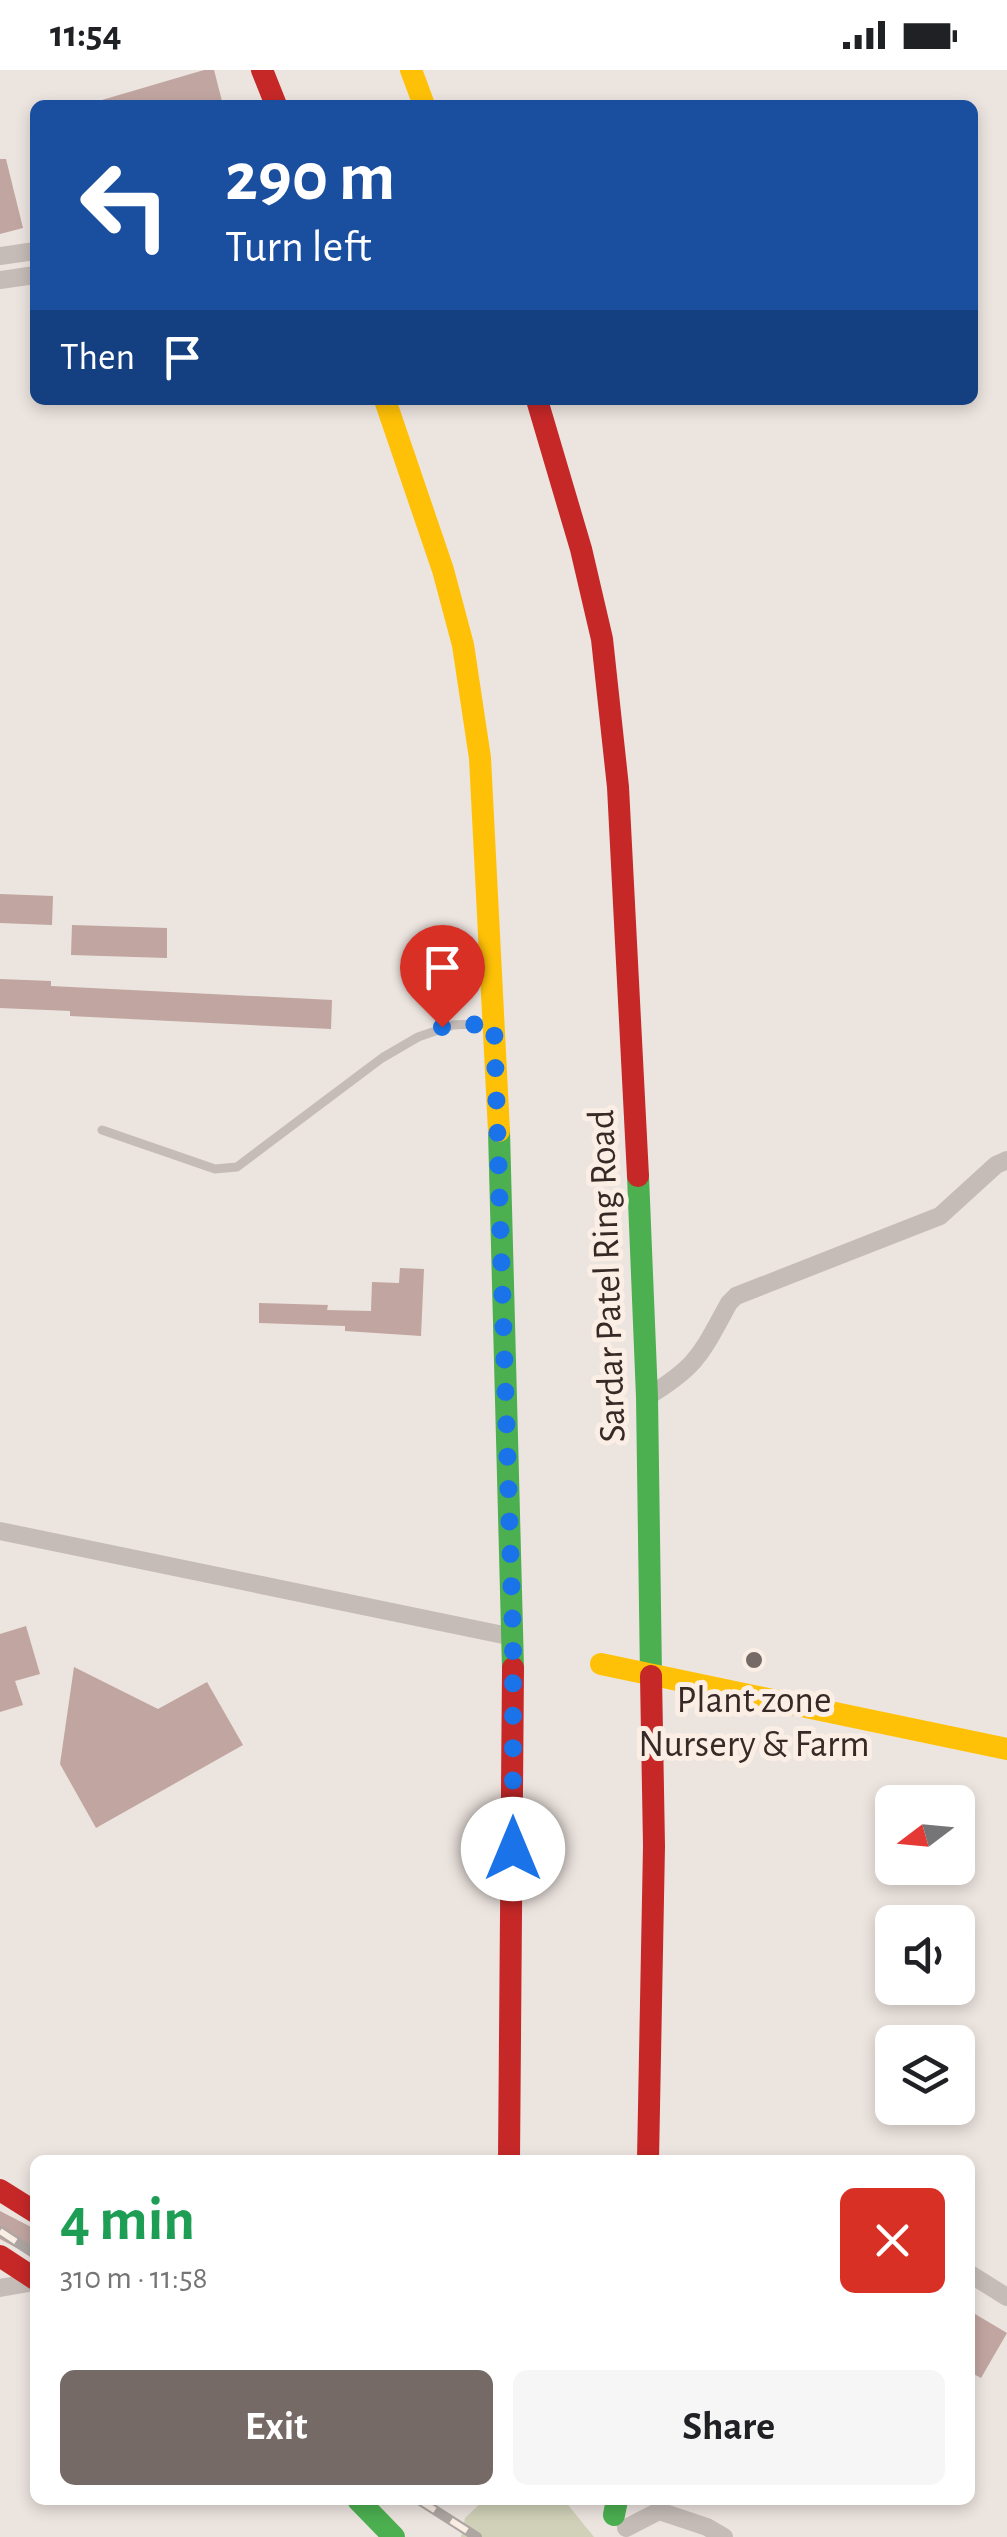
<!DOCTYPE html>
<html lang="en">
<head>
<meta charset="utf-8">
<style>
  body { margin:0; font-family:"Alegreya Sans",sans-serif; background:#f6f6f6; color:#202124; height:100vh; display:flex; flex-direction:column; font-size:38px; white-space:nowrap }
  * { box-sizing:border-box; margin:0 }
  p { font-size:32px; color:#757577 }
  .icon { flex:none; width:55px; height:55px; fill:none; stroke:currentColor; stroke-width:2; stroke-linecap:round; stroke-linejoin:round }
  .map { position:relative; flex:1; overflow:hidden }
  .side { position:absolute; left:30px; top:2085px; width:945px; height:350px; display:flex; flex-direction:column; background:#fff; border-radius:15px; box-shadow:0 5px 15px #0003 }
  .side>* { flex:none }
  .hud { position:absolute; left:30px; top:30px; width:948px; height:305px; border-radius:15px; box-shadow:0 5px 15px #0003; background:#1a4fa0; color:#fff; overflow:hidden }
  .needle { width:65px; rotate:254deg }
  .buttons { position:absolute; left:875px; top:1715px; display:grid; gap:20px }
  .buttons a { display:grid; place-items:center; width:100px; height:100px; border-radius:15px; background:#fff; box-shadow:0 5px 15px #0003; font-size:50px }
  .pin { position:absolute; display:grid; place-items:center; width:85px; height:85px; color:#fff; margin:-102px -42px; border-radius:50% 50% 50% 0; rotate:-45deg; box-shadow:0 0 10px #0007 }
  .pin .icon { rotate:45deg }
  .me { position:absolute; width:110px; margin:-55px; rotate:0deg; stroke-linejoin:round; filter:drop-shadow(0 0 8px #0008) }
  .turn { display:flex; align-items:center; gap:35px; height:210px; padding:0 30px; font-size:45px }
  .turn .icon { width:130px; height:130px; stroke-width:2.5 }
  .turn b { display:block; font-size:70px; line-height:85px }
  .then { display:flex; align-items:center; height:95px; padding:0 30px; background:#0003; gap:20px; font-size:38px }
  .round { display:grid; place-items:center; flex:none; width:105px; height:105px; border-radius:15px; background:#f6f6f6 }
  .head { display:flex; align-items:center; justify-content:space-between; height:170px; padding:0 30px }
  h1 { font-size:60px; font-weight:700; line-height:75px; color:#1e9e55 }
  .cta { display:flex; gap:20px; margin-top:auto; padding:20px 30px }
  .cta a { flex:1; height:115px; border-radius:15px; background:#766a67; color:#fff; font-size:40px; font-weight:700; line-height:115px; text-align:center }
  .cta a+a { background:#f6f6f6; color:#202124 }
  .status { display:flex; justify-content:space-between; align-items:center; height:70px; padding:0 50px; background:#fff; direction:ltr }
  .status svg { height:28px; fill:currentColor }
  .map>svg:first-child { display:block }
</style>
</head>
<body>
<div class="status"><b>11:54</b><svg viewBox="0 0 49 12"><path d="M0 12V9h3v3zM5 12V6h3v6zM10 12V3h3v9zM15 12V0h3v12zM26 1h20v11H26zM47 4h2v5h-2z"/></svg></div>
<div class="map">
<svg width="1007" height="2467" viewBox="0 0 1007 2467">
  <rect width="100%" height="100%" fill="#ece4df"/>
  <path fill="#d0d1b8" d="M484,2430H564L594,2467H461L465,2448Z"/>
  <g fill="#c1a5a0">
    <path d="M204,0H214L223,35H103L102,30Z"/>
    <path d="M0,89H6L23,158L0,164Z"/>
    <path d="M0,824L53,826L52,855L0,853Z"/>
    <path d="M72,855L167,858V888L71,885Z"/>
    <path d="M0,909L51,911V916L332,930L331,959L70,946V941L0,938Z"/>
    <path d="M400,1198L424,1199L421,1266L345,1261V1256L259,1253V1233L328,1235L327,1240L371,1241L372,1212L399,1213Z"/>
    <path d="M26,1556L40,1604L15,1611L23,1635L0,1642V1564Z"/>
    <path d="M74,1597L158,1639L207,1612L243,1675L96,1758L60,1694Z"/>
    <path d="M0,2141L35,2159V2188L0,2169Z"/>
    <path d="M970,2241L1007,2263L981,2308L970,2302Z"/>
  </g>
  <g fill="none" stroke-linecap="round" stroke-linejoin="round">
    <path stroke="#c5bcb8" stroke-width="9" d="M102,1060L215,1099L237,1097L382,988L418,967L453,955L493,953"/>
    <g stroke="#c5bcb8" stroke-width="18">
      <path d="M0,186L35,181"/>
      <path d="M0,210L35,205"/>
      <path d="M647,1327C698,1296 701,1284 729,1233L736,1226L940,1146L996,1095L1007,1090"/>
      <path d="M0,1461L513,1567"/>
      <path d="M970,2204L1007,2227"/>
      <path d="M0,2218L35,2212"/>
      <path d="M626,2458L659,2441L707,2457L724,2467"/>
    </g>
    <g stroke="#4caf50" stroke-width="22">
      <path d="M499,1061L513,1598"/>
      <path d="M638,1106L647,1327L651,1606"/>
      <path d="M358,2430L394,2467"/>
      <path d="M614,2445L617,2430"/>
    </g>
    <g stroke="#ffc107" stroke-width="22">
      <path d="M411,0L424,35"/>
      <path d="M385,330L443,500L463,575L480,688L499,1061"/>
      <path d="M601,1594L1007,1679"/>
    </g>
    <g stroke="#c62828" stroke-width="22">
      <path d="M262,0L276,35"/>
      <path d="M537,330L581,479L602,569L618,717L638,1106"/>
      <path d="M509,2090L513,1598"/>
      <path d="M648,2090L654,1776L651,1606"/>
      <path d="M0,2120L35,2142"/>
      <path d="M0,2186L35,2209"/>
    </g>
    <defs>
      <g id="rail">
        <path d="M0,2161L35,2184"/>
        <path d="M419,2430L477,2467"/>
      </g>
    </defs>
    <use href="#rail" stroke="#ada6a2" stroke-width="10"/>
    <use href="#rail" stroke="#faeee5" stroke-width="6" stroke-dasharray="19" stroke-linecap="butt"/>
  </g>
  <g fill="none" stroke-linecap="round" stroke-linejoin="round">
    <path stroke="#1a73e8" stroke-width="18" stroke-dasharray="0 32.4" d="M442,957L494,953L513,1566V1779"/>
  </g>
  <circle fill="#766a67" stroke="#faeee5" stroke-width="4" cx="754" cy="1590" r="10"/>
  <g text-anchor="middle" stroke-width="10" stroke-linejoin="round" paint-order="stroke">
    <g font-size="38" fill="#362926" stroke="#faeee5">
      <text transform="translate(606 1206) rotate(-92)" y="13">Sardar Patel Ring Road</text>
    </g>
    <g font-size="38" fill="#362926" stroke="#faeee5">
      <text x="754" y="1642">Plant zone<tspan x="754" dy="44">Nursery &amp; Farm</tspan></text>
    </g>
  </g>
</svg>
<div class="buttons">
<a><svg class="needle" viewBox="-14 -14 28 28"><path d="M0-13l5 13h-10z" fill="#e53935"/><path d="M0 13l5-13h-10z" fill="#757577"/></svg></a>
<a><svg class="icon" aria-label="sound" viewBox="0 0 24 24"><path d="M4 9h4l5-4v14l-5-4H4zM17 9q2 3 0 6"/></svg></a>
<a><svg class="icon" aria-label="layers" viewBox="0 0 24 24"><path d="M12 4l9 5-9 5-9-5zM3 14l9 5 9-5"/></svg></a>
</div>
<div class="pin" style="left:442px;top:957px;background:#d93025"><svg class="icon" aria-label="arrive" viewBox="0 0 24 24"><path d="M6 21V4h12l-3 4 3 4H6"/></svg></div>
<svg class="me" style="left:513px;top:1779px" viewBox="-20 -20 40 40"><circle r="19" fill="#fff"/><path d="M0-13L10 11 0 6-10 11z" fill="#1a73e8"/></svg>
<div class="hud">
<div class="turn"><svg class="icon" aria-label="left" viewBox="0 0 24 24"><path d="M17 20v-9H6M10 6l-5 5 5 5"/></svg><div><b>290 m</b>Turn left</div></div>
<div class="then">Then<svg class="icon" aria-label="arrive" viewBox="0 0 24 24"><path d="M6 21V4h12l-3 4 3 4H6"/></svg></div>
</div>
<section class="side">
<div class="head"><div><h1>4 min</h1><p>310 m · 11:58</p></div><a class="round" style="background:#d93025;color:#fff"><svg class="icon" aria-label="close" viewBox="0 0 24 24"><path d="M6 6l12 12M18 6L6 18"/></svg></a></div>
<div class="cta"><a>Exit</a><a>Share</a></div>
</section>
</div>
</body>
</html>
